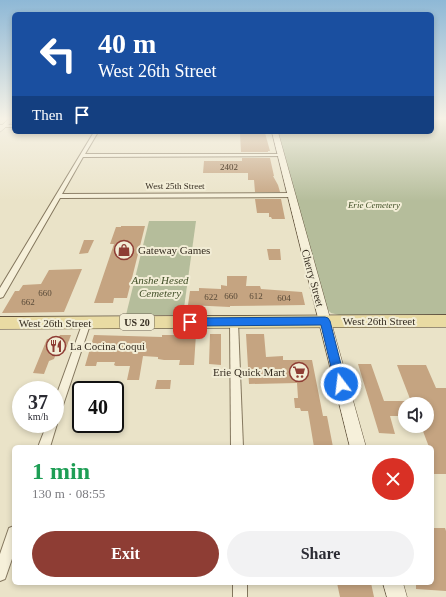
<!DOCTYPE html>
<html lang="en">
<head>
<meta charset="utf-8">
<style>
  body { margin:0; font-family:"Times New Roman",serif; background:#f2f2f3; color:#2b2b33; height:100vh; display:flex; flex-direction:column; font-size:15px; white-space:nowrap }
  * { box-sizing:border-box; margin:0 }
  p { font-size:13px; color:#7c7c81 }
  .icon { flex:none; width:22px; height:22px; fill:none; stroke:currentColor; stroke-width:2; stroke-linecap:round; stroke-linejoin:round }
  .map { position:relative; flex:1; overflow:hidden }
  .sheet { position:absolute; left:12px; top:445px; width:422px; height:140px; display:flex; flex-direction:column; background:#fff; border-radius:6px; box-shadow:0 2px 6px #0003 }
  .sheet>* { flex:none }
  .guide { position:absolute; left:12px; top:12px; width:422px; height:122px; border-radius:6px; box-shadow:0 2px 6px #0003; background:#1a4fa0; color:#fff; overflow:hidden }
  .controls { position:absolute; left:398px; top:397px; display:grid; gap:8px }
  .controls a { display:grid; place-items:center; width:36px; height:36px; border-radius:50%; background:#fff; box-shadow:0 2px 6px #0003; font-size:20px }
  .speed { position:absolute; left:12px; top:381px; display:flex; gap:8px; font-size:20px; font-weight:700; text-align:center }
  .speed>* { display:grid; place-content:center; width:52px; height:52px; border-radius:50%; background:#fff; box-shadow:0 2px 6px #0003; line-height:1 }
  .speed small { font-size:10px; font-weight:400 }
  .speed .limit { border:2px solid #111; border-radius:6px; background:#fff; color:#111 }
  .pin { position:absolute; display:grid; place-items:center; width:34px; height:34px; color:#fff; margin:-17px; border-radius:8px; box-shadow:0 2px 6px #0006 }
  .me { position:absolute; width:44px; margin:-22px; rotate:345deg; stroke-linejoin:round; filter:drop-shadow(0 0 3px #0008) }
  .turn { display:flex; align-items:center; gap:14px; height:84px; padding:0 20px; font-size:18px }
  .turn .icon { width:52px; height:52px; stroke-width:2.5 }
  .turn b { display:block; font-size:28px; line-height:34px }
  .then { display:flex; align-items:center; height:38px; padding:0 20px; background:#0003; gap:8px; font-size:15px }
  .round { display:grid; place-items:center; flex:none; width:42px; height:42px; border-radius:21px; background:#f2f2f3 }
  .headline { display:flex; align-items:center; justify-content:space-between; height:68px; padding:0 20px }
  h1 { font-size:24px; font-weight:700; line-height:30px; color:#1e9e55 }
  .button { display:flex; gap:8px; margin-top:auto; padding:8px 20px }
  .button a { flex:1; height:46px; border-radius:24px; background:#8e3d34; color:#fff; font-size:16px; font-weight:700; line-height:46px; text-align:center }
  .button a+a { background:#f2f2f3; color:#2b2b33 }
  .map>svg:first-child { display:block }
</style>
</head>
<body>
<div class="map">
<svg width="446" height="597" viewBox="0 0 446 597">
  <rect width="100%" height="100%" fill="#eae3c8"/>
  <g fill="#b5bd9b">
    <path d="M432,118H446V314L339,315L331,313L327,309L278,132H432Z"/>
    <path d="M149,221H196L183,315H126Z"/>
  </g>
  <g fill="#c5a481">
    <path d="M240,133H265L270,151H268V152H241Z"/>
    <path d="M242,158H270L274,176H273L278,185L280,192H255L254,180H248V173H203L204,161H242Z"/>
    <path d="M255,199H281L285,219H272L271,217H269V213H257Z"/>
    <path d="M121,226H145L127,298H114L113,303H94L114,244H110L116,227H121Z"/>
    <path d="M84,240H94L88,253L79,254Z"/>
    <path d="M267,249H280L281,260H269Z"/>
    <path d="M82,269L64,312L2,313L15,291H19L23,285L41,284L49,270Z"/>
    <path d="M227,276H247L246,286H260L261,289L302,292L305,305L230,306V307L188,305L190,291H199V288L221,289V285L227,286Z"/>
    <path d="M182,334H196L194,365H179L180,360H164L158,359V357L143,356L139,380H127L130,366H116L114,365L115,362H97L96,366H85L94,335L162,337V335H182Z"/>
    <path d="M210,334H221V365L209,364Z"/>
    <path d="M246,334H264L266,357L283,356V360H312L323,416H327L333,447H314L308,411H301L300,408H295L294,398H298L297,383L249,384Z"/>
    <path d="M60,335H71L65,351H63L62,354H56L54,359L49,361L44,374L33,373L47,339H58Z"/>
    <path d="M358,364H371L384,401H405V416H390L395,434L379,433Z"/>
    <path d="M397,365H426L436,388H446V474H432V447H429L421,426H427V404H412Z"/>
    <path d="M157,380H171L170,389H155Z"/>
    <path d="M432,528H445L446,531V591L416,589V583H432Z"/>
    <path d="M337,583H371L374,597H340Z"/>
  </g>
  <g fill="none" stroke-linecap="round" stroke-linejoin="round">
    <defs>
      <g id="street">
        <rect x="0" y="125" width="14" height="2"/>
        <path d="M94,132H98L85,154H281L283,155L281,156L83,157L62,194L291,193L294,195L291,197L60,198L3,297L0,298V288Z"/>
        <path d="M87,319L90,320L91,322L60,414L59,418L55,419V399L83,322L84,320Z"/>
        <path d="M234,319L237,320L238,322L243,447H231L230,322L231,320Z"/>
        <path d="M55,420L57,424L50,447H38L47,424H55Z"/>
        <path d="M14,526V553L5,579L0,581V554L9,528Z"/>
        <rect x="233" y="583" width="14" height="14"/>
      </g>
      <g id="secondary">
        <path d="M10,118H14V120L0,132V127Z"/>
        <path d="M272,132H278L366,447H350Z"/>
        <path d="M383,583H403L407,597H387Z"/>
      </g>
      <path id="primary" d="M446,315V327L0,329V317Z"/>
    </defs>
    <use href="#street" stroke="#84775e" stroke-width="2"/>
    <use href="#secondary" stroke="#665841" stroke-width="1"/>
    <use href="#primary" stroke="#534532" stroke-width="1"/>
    <use href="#street" fill="#f6f0da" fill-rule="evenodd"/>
    <use href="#secondary" fill="#f6f0da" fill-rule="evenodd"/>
    <use href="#primary" fill="#e9dba3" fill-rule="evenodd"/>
  </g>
  <linearGradient id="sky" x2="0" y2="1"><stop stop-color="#8eb8d6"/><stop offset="0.59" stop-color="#f6f2e6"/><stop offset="1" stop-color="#f6f2e6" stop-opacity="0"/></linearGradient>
  <rect width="446" height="201" fill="url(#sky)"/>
  <path fill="#1a73e8" stroke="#114b97" d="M325,317L328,318L330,321L346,384L345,387L341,389L337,387L335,384L321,325L190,326L186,325L185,322L186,319L190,318Z"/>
  <defs>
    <symbol id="shop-ring" viewBox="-11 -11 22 22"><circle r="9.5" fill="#f2edd6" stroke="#8e3d34" stroke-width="1.5"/><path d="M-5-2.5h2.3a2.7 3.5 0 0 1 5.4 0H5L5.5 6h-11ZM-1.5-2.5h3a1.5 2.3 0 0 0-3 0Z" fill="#8e3d34"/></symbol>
    <symbol id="restaurant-ring" viewBox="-11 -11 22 22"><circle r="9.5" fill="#f2edd6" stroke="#8e3d34" stroke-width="1.5"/><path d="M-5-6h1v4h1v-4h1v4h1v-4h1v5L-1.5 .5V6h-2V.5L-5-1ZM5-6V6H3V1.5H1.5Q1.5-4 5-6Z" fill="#8e3d34"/></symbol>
    <symbol id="supermarket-ring" viewBox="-11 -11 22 22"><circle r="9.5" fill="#f2edd6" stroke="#8e3d34" stroke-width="1.5"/><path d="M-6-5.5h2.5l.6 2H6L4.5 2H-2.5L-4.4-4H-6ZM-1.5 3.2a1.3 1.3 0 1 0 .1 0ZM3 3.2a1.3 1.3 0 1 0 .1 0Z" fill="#8e3d34"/></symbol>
  </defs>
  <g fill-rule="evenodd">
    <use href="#shop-ring" x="113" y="239" width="22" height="22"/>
    <use href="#restaurant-ring" x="45" y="335" width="22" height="22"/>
    <use href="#supermarket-ring" x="288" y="361" width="22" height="22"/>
  </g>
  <g text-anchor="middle" stroke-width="4" stroke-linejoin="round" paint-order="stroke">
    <g font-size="9" fill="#5a4b39">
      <text x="229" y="170">2402</text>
      <text x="45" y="296">660</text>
      <text x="231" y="299">660</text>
      <text x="256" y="299">612</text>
      <text x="211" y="300">622</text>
      <text x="284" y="301">604</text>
      <text x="28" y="305">662</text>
    </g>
    <g font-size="9" fill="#362d21" stroke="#f2edd6">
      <text x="175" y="189">West 25th Street</text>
    </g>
    <g font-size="9" font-style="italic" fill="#435129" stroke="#f2edd6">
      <text x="374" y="208">Erie Cemetery</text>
    </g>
    <rect fill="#f2edd6" stroke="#6e6757" stroke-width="1" x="120" y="314" width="34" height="16" rx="3"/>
    <g font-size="10" font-weight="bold" fill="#362d21">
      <text x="137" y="326">US 20</text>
    </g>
    <g font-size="11" fill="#362d21" stroke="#f2edd6" text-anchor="start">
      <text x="138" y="254">Gateway Games</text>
      <text x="70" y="350">La Cocina Coqui</text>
      <text x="285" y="376" text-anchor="end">Erie Quick Mart</text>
    </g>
    <g font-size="11" fill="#362d21" stroke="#f2edd6">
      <text transform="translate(313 278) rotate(75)" y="4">Cherry Street</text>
      <text x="379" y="325">West 26th Street</text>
      <text x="55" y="327">West 26th Street</text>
    </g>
    <g font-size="11" font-style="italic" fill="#435129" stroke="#f2edd6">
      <text x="160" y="284">Anshe Hesed<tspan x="160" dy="13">Cemetery</tspan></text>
    </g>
  </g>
</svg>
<div class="controls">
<a><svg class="icon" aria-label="sound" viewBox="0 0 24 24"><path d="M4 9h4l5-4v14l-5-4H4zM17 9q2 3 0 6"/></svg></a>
</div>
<div class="speed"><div>37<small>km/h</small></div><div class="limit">40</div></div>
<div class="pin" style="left:190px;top:322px;background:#d93025"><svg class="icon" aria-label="arrive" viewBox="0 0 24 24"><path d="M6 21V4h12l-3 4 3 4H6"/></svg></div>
<svg class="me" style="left:341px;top:384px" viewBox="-20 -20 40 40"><circle r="17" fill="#1a73e8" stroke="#fff" stroke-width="3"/><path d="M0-11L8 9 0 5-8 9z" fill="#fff"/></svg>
<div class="guide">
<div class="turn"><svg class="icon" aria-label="left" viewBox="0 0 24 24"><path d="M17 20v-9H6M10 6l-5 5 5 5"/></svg><div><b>40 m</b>West 26th Street</div></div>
<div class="then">Then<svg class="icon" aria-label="arrive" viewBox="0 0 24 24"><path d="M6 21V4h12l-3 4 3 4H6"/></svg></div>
</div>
<section class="sheet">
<div class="headline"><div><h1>1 min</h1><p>130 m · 08:55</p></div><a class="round" style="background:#d93025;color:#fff"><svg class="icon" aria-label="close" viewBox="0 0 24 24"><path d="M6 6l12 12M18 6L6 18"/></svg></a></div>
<div class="button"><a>Exit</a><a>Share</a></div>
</section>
</div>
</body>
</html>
